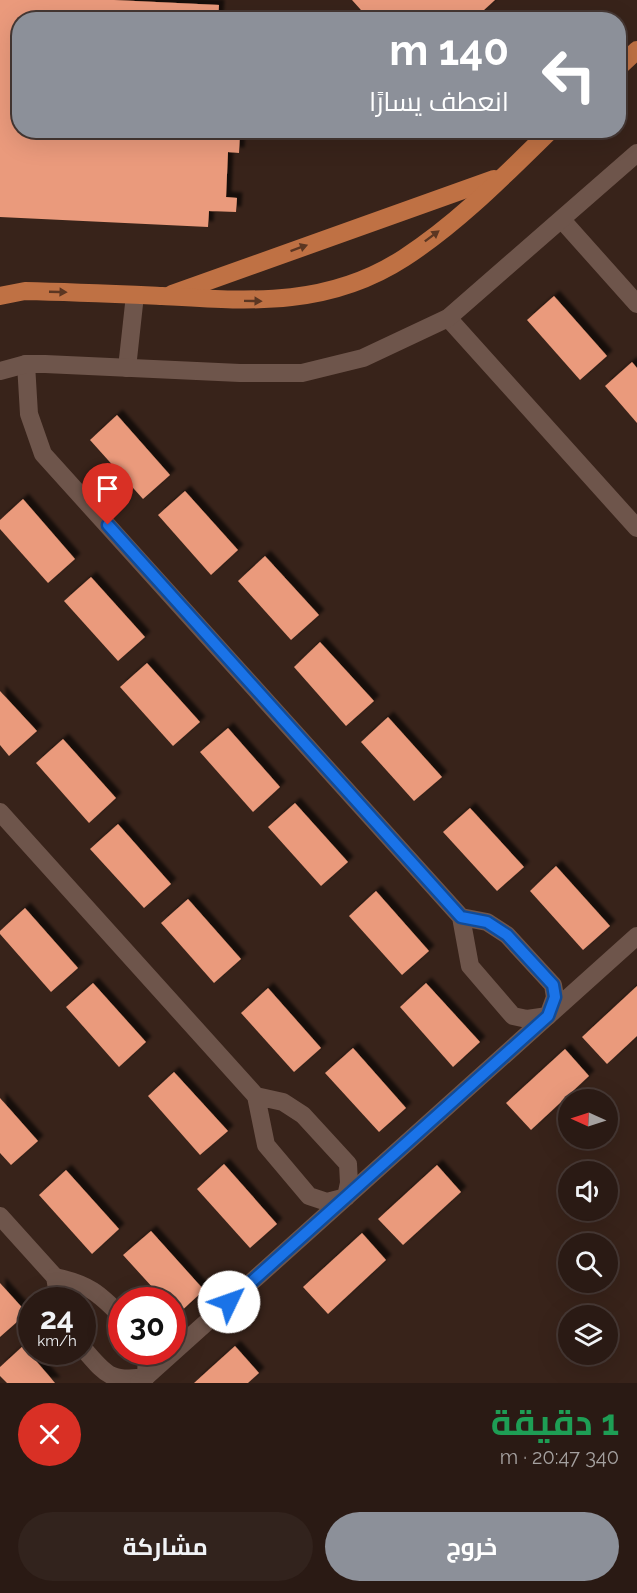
<!DOCTYPE html>
<html lang="ar">
<head>
<meta charset="utf-8">
<style>
  body { margin:0; font-family:Raleway,Cairo,sans-serif; background:#32231d; color:#f1f3f6; direction:rtl; height:100vh; display:flex; flex-direction:column; font-size:22px; white-space:nowrap }
  * { box-sizing:border-box; margin:0 }
  p { font-size:20px; color:#a5a1a0 }
  .icon { flex:none; width:33px; height:33px; fill:none; stroke:currentColor; stroke-width:2; stroke-linecap:round; stroke-linejoin:round }
  .map { position:relative; height:1383px; overflow:hidden; direction:ltr }
  .side { display:flex; flex-direction:column; background:#2a1a14; flex:1 }
  .side>* { flex:none }
  .guide { position:absolute; left:12px; top:12px; width:614px; height:126px; border-radius:24px; box-shadow:0 6px 24px #0002,0 0 0 2px #463834; direction:rtl; background:#8c9099; color:#fff; overflow:hidden }
  .needle { width:39px; rotate:273deg }
  .controls { position:absolute; left:558px; top:1089px; display:grid; gap:12px }
  .controls a { display:grid; place-items:center; width:60px; height:60px; border-radius:50%; background:#2a1a14; box-shadow:0 6px 24px #0002,0 0 0 2px #463834; font-size:30px }
  .speed { position:absolute; left:18px; top:1287px; display:flex; gap:12px; font-size:30px; font-weight:700; text-align:center }
  .speed>* { display:grid; place-content:center; width:78px; height:78px; border-radius:50%; background:#2a1a14; box-shadow:0 6px 24px #0002,0 0 0 2px #463834; line-height:1 }
  .speed small { font-size:15px; font-weight:400 }
  .speed .limit { border:9px solid #d22; background:#fff; color:#111 }
  .pin { position:absolute; display:grid; place-items:center; width:51px; height:51px; color:#fff; margin:-62px -26px; border-radius:50% 50% 50% 0; rotate:-45deg; box-shadow:0 0 6px #0007 }
  .pin .icon { rotate:45deg }
  .me { position:absolute; width:66px; margin:-33px; rotate:48deg; stroke-linejoin:round; filter:drop-shadow(0 0 4px #0008) }
  .turn { display:flex; align-items:center; gap:21px; height:126px; padding:0 18px; font-size:27px }
  .turn .icon { width:78px; height:78px; stroke-width:2.5 }
  .turn b { display:block; font-size:42px; line-height:51px }
  .round { display:grid; place-items:center; flex:none; width:63px; height:63px; border-radius:32px; background:#32231d }
  .head { display:flex; align-items:center; justify-content:space-between; height:102px; padding:0 18px }
  h1 { font-size:36px; font-weight:700; line-height:45px; color:#1e9e55 }
  .action { display:flex; gap:12px; margin-top:auto; padding:12px 18px }
  .action a { flex:1; height:69px; border-radius:36px; background:#8c9099; color:#fff; font-size:24px; font-weight:700; line-height:69px; text-align:center }
  .action a+a { background:#32231d; color:#f1f3f6 }
  .map>svg:first-child { display:block }
</style>
</head>
<body>
<div class="map">
<svg width="637" height="1383" viewBox="0 0 637 1383">
  <defs>
    <filter id="shadow"><feDropShadow dx="5.5" dy="-5.5" stdDeviation="1.5" flood-color="#0009"/></filter>
  </defs>
  <rect width="100%" height="100%" fill="#38231a"/>
  <g fill="#ea9a7b" filter="url(#shadow)">
    <path d="M0,0H114L219,5L218,20H20V130L240,133L239,153L228,152L226,197L237,198L236,212L209,211L208,227L0,217Z"/>
    <path d="M352,0H495L473,20H350L361,10Z"/>
    <path d="M554,296L607,356L580,380L527,320Z"/>
    <path d="M632,362L637,368V423L605,386Z"/>
    <path d="M117,415L170,475L143,499L90,440Z"/>
    <path d="M185,491L238,550L211,575L158,515Z"/>
    <path d="M23,499L75,559L48,583L0,529V520Z"/>
    <path d="M265,556L319,615L291,640L238,581Z"/>
    <path d="M91,577L145,637L118,661L64,601Z"/>
    <path d="M320,642L374,701L346,726L294,667Z"/>
    <path d="M147,663L200,722L173,746L120,687Z"/>
    <path d="M0,691L37,731L9,756L0,745Z"/>
    <path d="M388,717L442,777L414,801L361,742Z"/>
    <path d="M228,728L280,787L253,812L200,752Z"/>
    <path d="M63,739L116,798L89,823L36,763Z"/>
    <path d="M295,803L348,862L321,886L268,827Z"/>
    <path d="M470,808L524,867L497,891L443,832Z"/>
    <path d="M118,824L171,884L144,908L90,849Z"/>
    <path d="M556,866L610,926L583,950L530,891Z"/>
    <path d="M376,891L429,951L402,975L349,916Z"/>
    <path d="M188,899L241,959L214,983L161,923Z"/>
    <path d="M25,908L78,968L51,992L0,934V931Z"/>
    <path d="M93,983L146,1042L119,1067L66,1007Z"/>
    <path d="M426,983L480,1042L453,1067L400,1007Z"/>
    <path d="M637,986V1036L607,1064L582,1037Z"/>
    <path d="M268,988L321,1048L294,1072L241,1013Z"/>
    <path d="M353,1048L406,1108L379,1132L325,1073Z"/>
    <path d="M565,1049L589,1076L531,1130L506,1103Z"/>
    <path d="M174,1072L228,1131L200,1155L148,1096Z"/>
    <path d="M0,1098L38,1141L11,1165L0,1153Z"/>
    <path d="M224,1164L277,1224L250,1248L197,1189Z"/>
    <path d="M437,1165L461,1192L403,1245L378,1219Z"/>
    <path d="M66,1170L119,1229L92,1254L39,1195Z"/>
    <path d="M151,1231L204,1290L177,1315L172,1310V1300H164L123,1255Z"/>
    <path d="M362,1233L386,1260L328,1314L303,1287Z"/>
    <path d="M0,1283L27,1313L0,1337Z"/>
    <path d="M23,1346L50,1377L55,1383H7L0,1376V1367Z"/>
    <path d="M235,1346L259,1373L248,1383H194Z"/>
  </g>
  <g fill="none" stroke-linecap="round" stroke-linejoin="round">
    <g stroke="#6e554b" stroke-width="18">
      <path d="M562,220L637,304"/>
      <path d="M448,318L637,528"/>
      <path d="M26,364L29,414L43,454L461,917L470,966L513,1016L527,1019L548,1016L555,997L553,985L507,935L487,922L461,917"/>
      <path d="M127,368L135,295"/>
      <path d="M0,371L26,364H45L240,373H302L363,358L448,318L637,153"/>
      <path d="M0,812L256,1096L266,1145L309,1196L327,1202L346,1197L349,1183L348,1164L303,1115L283,1102L256,1096"/>
      <path d="M0,1216L55,1277L59,1300"/>
      <path d="M55,1277C88,1284 99,1293 122,1317"/>
      <path d="M82,1347C105,1373 109,1383 146,1377L147,1352"/>
      <path d="M139,1383L637,936"/>
    </g>
    <g stroke="#bf7144" stroke-width="18">
      <path d="M618,68L637,50"/>
      <path d="M172,294L494,179"/>
      <path d="M0,296L25,291C71,292 116,294 162,296C248,301 327,308 404,258C458,223 505,175 551,130"/>
    </g>
  </g>
  <defs><path id="oneway-solid" d="M-6-.8H1V-3.2L6.5 0L1 3.2V.8H-6Z" transform="scale(1.5)"/></defs>
  <g fill="#5b3622">
    <use href="#oneway-solid" transform="translate(432 236) rotate(-37)"/>
    <use href="#oneway-solid" transform="translate(299 248) rotate(-20)"/>
    <use href="#oneway-solid" transform="translate(58 292) rotate(2)"/>
    <use href="#oneway-solid" transform="translate(253 301) rotate(1)"/>
  </g>
  <g fill="none" stroke-linecap="round" stroke-linejoin="round">
    <defs>
      <path id="route" d="M108,525L461,917L487,922L507,935L553,985L555,997L548,1016L229,1302"/>
    </defs>
    <use href="#route" stroke="#114b97" stroke-width="15"/>
    <use href="#route" stroke="#1a73e8" stroke-width="10"/>
  </g>
</svg>
<div class="controls">
<a><svg class="needle" viewBox="-14 -14 28 28"><path d="M0-13l5 13h-10z" fill="#e53935"/><path d="M0 13l5-13h-10z" fill="#a5a1a0"/></svg></a>
<a><svg class="icon" aria-label="sound" viewBox="0 0 24 24"><path d="M4 9h4l5-4v14l-5-4H4zM17 9q2 3 0 6"/></svg></a>
<a><svg class="icon" aria-label="search" viewBox="0 0 24 24"><circle cx="10" cy="10" r="6"/><path d="M15 15l6 6"/></svg></a>
<a><svg class="icon" aria-label="layers" viewBox="0 0 24 24"><path d="M12 4l9 5-9 5-9-5zM3 14l9 5 9-5"/></svg></a>
</div>
<div class="speed"><div>24<small>km/h</small></div><div class="limit">30</div></div>
<div class="pin" style="left:108px;top:525px;background:#d93025"><svg class="icon" aria-label="arrive" viewBox="0 0 24 24"><path d="M6 21V4h12l-3 4 3 4H6"/></svg></div>
<svg class="me" style="left:229px;top:1302px" viewBox="-20 -20 40 40"><circle r="19" fill="#fff"/><path d="M0-13L10 11 0 6-10 11z" fill="#1a73e8"/></svg>
<div class="guide">
<div class="turn"><svg class="icon" aria-label="left" viewBox="0 0 24 24"><path d="M17 20v-9H6M10 6l-5 5 5 5"/></svg><div><b>140 m</b>انعطف يسارًا</div></div>
</div>
</div>
<section class="side">
<div class="head"><div><h1>1 دقيقة</h1><p>340 m · 20:47</p></div><a class="round" style="background:#d93025;color:#fff"><svg class="icon" aria-label="close" viewBox="0 0 24 24"><path d="M6 6l12 12M18 6L6 18"/></svg></a></div>
<div class="action"><a>خروج</a><a>مشاركة</a></div>
</section>
</body>
</html>
